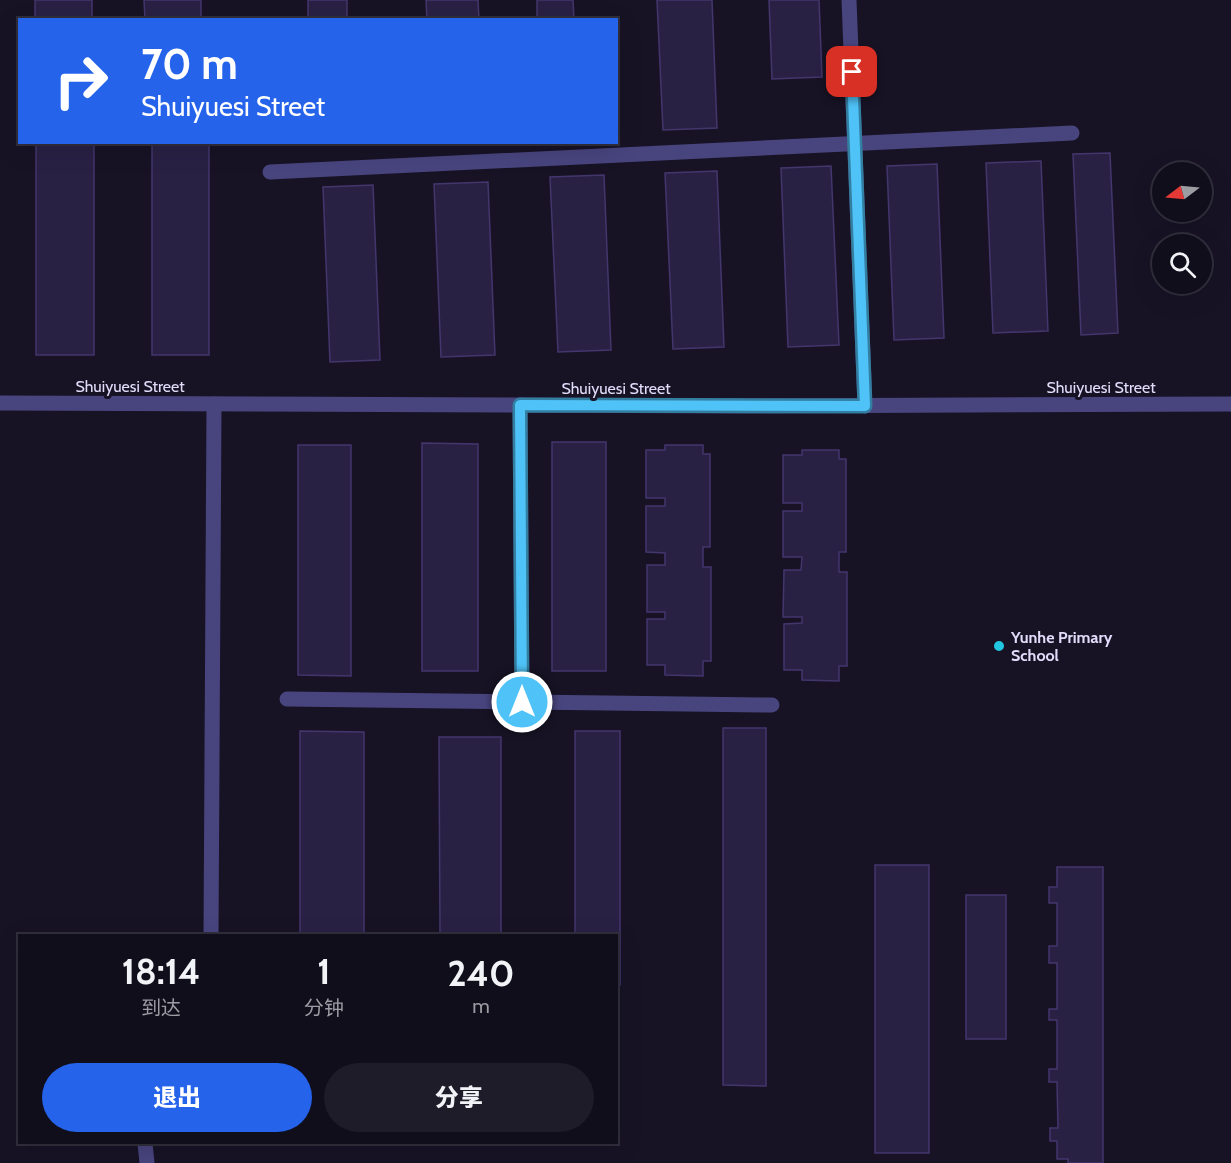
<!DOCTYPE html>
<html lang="zh">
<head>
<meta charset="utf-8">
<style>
  body { margin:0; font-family:Cabin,"Noto Sans SC",sans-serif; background:#1e1c29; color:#f1f3f6; height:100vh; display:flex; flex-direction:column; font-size:22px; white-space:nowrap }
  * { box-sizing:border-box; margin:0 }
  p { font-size:20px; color:#9c9ca3 }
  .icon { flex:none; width:33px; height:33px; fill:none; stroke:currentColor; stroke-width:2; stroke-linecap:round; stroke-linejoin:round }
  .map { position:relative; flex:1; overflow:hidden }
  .drawer { position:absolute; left:18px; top:934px; width:600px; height:210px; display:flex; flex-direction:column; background:#110e1c; border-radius:0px; box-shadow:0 6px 24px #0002,0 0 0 2px #302e3b }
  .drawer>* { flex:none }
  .guide { position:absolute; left:18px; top:18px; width:600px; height:126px; border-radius:0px; box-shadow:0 6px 24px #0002,0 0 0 2px #302e3b; background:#2563eb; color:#fff; overflow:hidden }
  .needle { width:39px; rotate:254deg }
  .tools { position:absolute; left:1152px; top:162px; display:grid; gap:12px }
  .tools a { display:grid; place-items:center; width:60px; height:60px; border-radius:50%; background:#110e1c; box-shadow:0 6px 24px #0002,0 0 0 2px #302e3b; font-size:30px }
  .pin { position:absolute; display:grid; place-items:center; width:51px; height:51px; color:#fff; margin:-26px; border-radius:12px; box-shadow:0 3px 9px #0006 }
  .me { position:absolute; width:66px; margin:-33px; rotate:0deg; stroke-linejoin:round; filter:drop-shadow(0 0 4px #0008) }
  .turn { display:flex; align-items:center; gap:21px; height:126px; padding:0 24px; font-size:27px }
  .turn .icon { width:78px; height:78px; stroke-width:2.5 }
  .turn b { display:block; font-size:42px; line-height:51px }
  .eta { display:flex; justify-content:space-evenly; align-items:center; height:102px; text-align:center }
  .eta b { font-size:36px; font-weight:800; line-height:42px }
  .cta { display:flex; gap:12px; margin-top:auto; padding:12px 24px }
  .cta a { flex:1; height:69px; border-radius:36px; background:#2563eb; color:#fff; font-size:24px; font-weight:800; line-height:69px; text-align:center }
  .cta a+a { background:#1e1c29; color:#f1f3f6 }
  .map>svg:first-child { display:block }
</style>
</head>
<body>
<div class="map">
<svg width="1231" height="1163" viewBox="0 0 1231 1163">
  <rect width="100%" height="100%" fill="#171325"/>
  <g fill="#292144" stroke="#43366d" stroke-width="1.5">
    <rect x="35" y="0" width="57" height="20"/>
    <path d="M144,0H201V20H145Z"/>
    <rect x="308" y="0" width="39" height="20"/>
    <path d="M426,0H478L479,20H427Z"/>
    <path d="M537,0H573L574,20H537Z"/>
    <path d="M657,0H712L717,128L663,130Z"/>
    <path d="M769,0H819L822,77L772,79Z"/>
    <rect x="36" y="142" width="58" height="213"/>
    <rect x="152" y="142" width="57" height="213"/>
    <path d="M1110,153L1118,333L1081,335L1073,154Z"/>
    <path d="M1041,161L1048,331L993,333L986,163Z"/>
    <path d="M937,164L944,338L894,340L887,166Z"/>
    <path d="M831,166L839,345L788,347L781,168Z"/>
    <path d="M717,171L724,347L673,349L665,173Z"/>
    <path d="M604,175L611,350L558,352L550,177Z"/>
    <path d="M488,182L495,355L441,357L434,184Z"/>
    <path d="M373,185L380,360L330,362L323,187Z"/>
    <rect x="552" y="442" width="54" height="229"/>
    <path d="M422,443L478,444V671H422Z"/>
    <path d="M298,445H351V676L298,675Z"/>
    <path d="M665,445H703V454H710V547H703V567H711V661H703V676L665,675V665H647V619H665V612H647V565H665V553L646,552V506H665V498H646V450H665Z"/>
    <path d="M802,450H839V459H846V552H839V572H847V666H839V681L802,680V670H784V624L802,623V617H783L784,570H801L802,557H783V511H802V503H783V455H802Z"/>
    <path d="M723,728H766V1086L723,1085Z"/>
    <path d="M300,731L364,732V936H300Z"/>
    <path d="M575,731H620V985H616V936H575Z"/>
    <path d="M439,737H501V936H440Z"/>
    <rect x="875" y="865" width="54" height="288"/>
    <path d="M1057,867H1103V1163H1068V1159H1057V1141H1050V1128H1058L1057,1082H1049V1069H1057V1020H1049V1009H1057V963H1049V946H1057V903H1049V887H1057Z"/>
    <rect x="966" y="895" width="40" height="144"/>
  </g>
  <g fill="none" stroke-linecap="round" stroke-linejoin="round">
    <g stroke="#48447e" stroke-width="15">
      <path d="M849,0L865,406"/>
      <path d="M270,172L1072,133"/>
      <path d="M0,403L739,406L1231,404"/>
      <path d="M520,405L522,702"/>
      <path d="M287,699L772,705"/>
      <path d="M211,936L214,404"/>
      <path d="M145,1143L147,1163"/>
    </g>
  </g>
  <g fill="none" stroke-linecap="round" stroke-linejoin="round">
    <defs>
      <path id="route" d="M522,702L520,405L865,406L852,72"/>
    </defs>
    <use href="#route" stroke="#337fa1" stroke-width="15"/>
    <use href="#route" stroke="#4fc3f7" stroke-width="10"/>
  </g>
  <circle fill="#21c7e1" stroke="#171325" stroke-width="2" cx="999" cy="646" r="6"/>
  <g text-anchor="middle" stroke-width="6" stroke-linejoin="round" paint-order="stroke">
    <g font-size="16" fill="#e0dcfa" stroke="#171325">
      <text x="130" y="392">Shuiyuesi Street</text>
      <text x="1101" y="393">Shuiyuesi Street</text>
      <text x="616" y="394">Shuiyuesi Street</text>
    </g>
    <g font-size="16" font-weight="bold" fill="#e0dcfa" stroke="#171325" text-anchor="start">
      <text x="1011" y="643">Yunhe Primary<tspan x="1011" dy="18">School</tspan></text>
    </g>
  </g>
</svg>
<div class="tools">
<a><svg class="needle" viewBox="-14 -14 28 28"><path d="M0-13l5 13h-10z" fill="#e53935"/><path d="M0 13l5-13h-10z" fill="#9c9ca3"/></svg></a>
<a><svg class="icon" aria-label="search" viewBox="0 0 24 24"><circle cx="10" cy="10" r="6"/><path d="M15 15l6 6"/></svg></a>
</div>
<div class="pin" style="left:852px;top:72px;background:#d93025"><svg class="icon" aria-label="arrive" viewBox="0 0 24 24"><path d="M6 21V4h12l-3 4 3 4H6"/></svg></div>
<svg class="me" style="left:522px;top:702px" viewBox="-20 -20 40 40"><circle r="17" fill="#4fc3f7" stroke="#fff" stroke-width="3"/><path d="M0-11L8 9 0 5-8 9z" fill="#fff"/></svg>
<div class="guide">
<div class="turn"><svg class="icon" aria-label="right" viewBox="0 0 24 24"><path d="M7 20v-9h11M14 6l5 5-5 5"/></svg><div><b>70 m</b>Shuiyuesi Street</div></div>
</div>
<section class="drawer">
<div class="eta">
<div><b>18:14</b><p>到达</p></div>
<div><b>1</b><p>分钟</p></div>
<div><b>240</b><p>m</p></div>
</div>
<div class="cta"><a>退出</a><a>分享</a></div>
</section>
</div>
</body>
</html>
